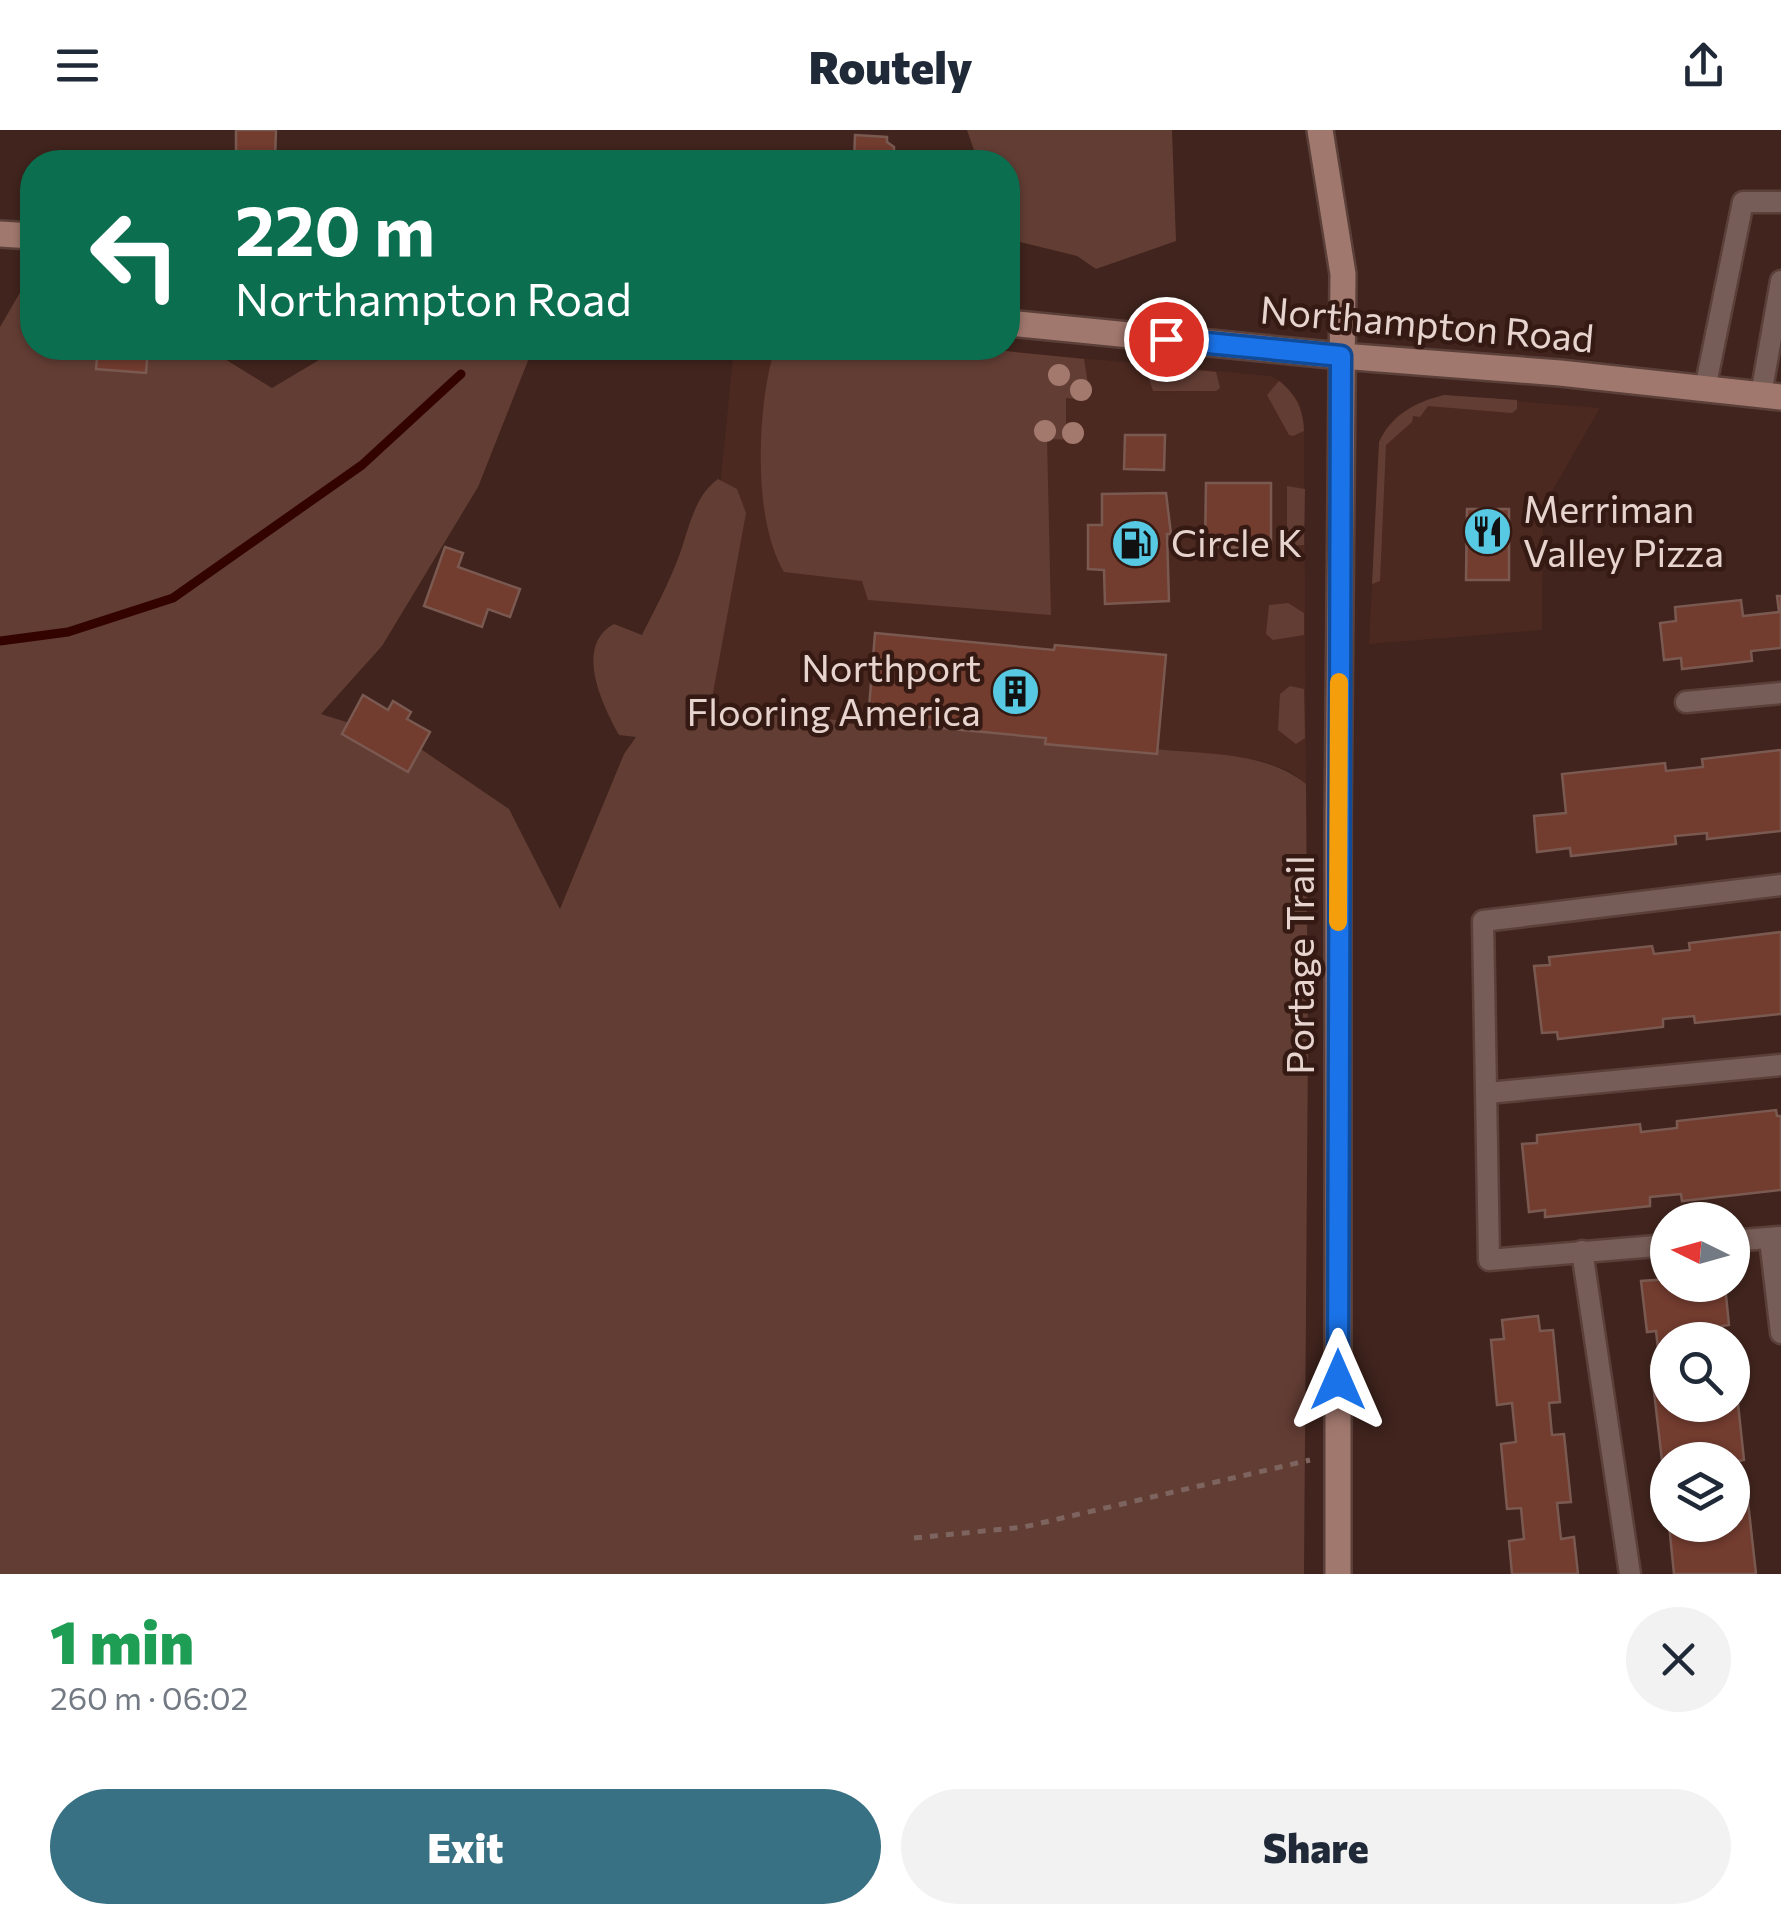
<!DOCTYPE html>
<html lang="en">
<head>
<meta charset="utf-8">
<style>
  body { margin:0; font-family:Commissioner,sans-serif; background:#f2f2f3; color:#1f2937; height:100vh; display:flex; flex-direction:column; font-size:38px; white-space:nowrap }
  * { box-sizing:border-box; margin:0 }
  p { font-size:32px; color:#747a83 }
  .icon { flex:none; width:55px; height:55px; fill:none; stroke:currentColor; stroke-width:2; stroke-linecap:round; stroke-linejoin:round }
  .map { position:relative; height:1444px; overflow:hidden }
  .sheet { display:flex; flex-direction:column; background:#fff; flex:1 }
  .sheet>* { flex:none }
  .banner { position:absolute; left:20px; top:20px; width:1000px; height:210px; border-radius:40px; box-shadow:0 2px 8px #0004; background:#0b6e4f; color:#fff; overflow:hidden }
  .needle { width:65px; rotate:275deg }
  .controls { position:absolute; left:1650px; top:1072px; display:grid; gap:20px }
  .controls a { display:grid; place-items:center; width:100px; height:100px; border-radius:50%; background:#fff; box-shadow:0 2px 8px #0004; font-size:50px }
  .pin { position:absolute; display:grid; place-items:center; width:85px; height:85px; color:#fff; margin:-42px; border:5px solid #fff; border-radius:50%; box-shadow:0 2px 10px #0007 }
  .me { position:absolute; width:110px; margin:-55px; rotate:0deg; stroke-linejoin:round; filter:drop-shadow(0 0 8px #0008) }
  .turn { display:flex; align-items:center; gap:35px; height:210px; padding:0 50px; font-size:45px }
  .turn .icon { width:130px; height:130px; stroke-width:2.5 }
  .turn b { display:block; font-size:70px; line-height:85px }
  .round { display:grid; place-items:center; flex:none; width:105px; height:105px; border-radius:52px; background:#f2f2f3 }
  .summary { display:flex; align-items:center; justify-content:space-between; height:170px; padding:0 50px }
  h1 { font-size:60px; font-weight:800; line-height:75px; color:#1e9e55 }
  .cta { display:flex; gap:20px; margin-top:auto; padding:20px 50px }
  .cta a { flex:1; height:115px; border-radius:60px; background:#387184; color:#fff; font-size:40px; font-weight:800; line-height:115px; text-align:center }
  .cta a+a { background:#f2f2f3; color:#1f2937 }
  header { display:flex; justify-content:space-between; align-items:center; height:130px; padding:0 50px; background:#fff; font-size:45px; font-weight:800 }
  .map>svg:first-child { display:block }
</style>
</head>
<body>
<header><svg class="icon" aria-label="menu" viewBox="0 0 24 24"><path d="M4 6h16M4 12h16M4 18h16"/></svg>Routely<svg class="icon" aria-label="share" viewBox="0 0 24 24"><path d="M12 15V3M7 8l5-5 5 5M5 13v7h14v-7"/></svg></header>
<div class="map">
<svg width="1781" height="1444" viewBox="0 0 1781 1444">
  <rect width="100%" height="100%" fill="#40241d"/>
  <g fill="#4c2920">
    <path d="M734,218H975L1270,246L1282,252L1299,272L1304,294L1306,654L1290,641L1262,631L1158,619L1157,624L1046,614L1045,608L698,578Z"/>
    <path d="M1444,265L1600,278L1543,377L1542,500L1369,514L1379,312L1386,298L1399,284Z"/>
  </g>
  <g fill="#623d34">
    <path d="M967,0H1172L1176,111L1096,139L1077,126L1008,109V32H978Z"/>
    <path d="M29,147H32V218H207L272,258L339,218H533L478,357L382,516L321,584L412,613L509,679L560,779L624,624L636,607L619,605C603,576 573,516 614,494L642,505C655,479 669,453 679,426C689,399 694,366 718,349L737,359L746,383L710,579L1046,608V614L1156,624L1157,619C1207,625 1266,621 1306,654L1308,914L1304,1444H0V197Z"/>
    <path d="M775,218H975L1084,229L1090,266L1087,270L1066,268V296L1078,297L1077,310L1047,309L1051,485L868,470L862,451L784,442C752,389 757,275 775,218Z"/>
    <path d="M1157,236L1216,242L1220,258L1216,261H1153L1149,249Z"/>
    <path d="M1279,251C1296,264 1303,279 1304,301L1293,306L1289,305L1267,265Z"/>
    <path d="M1444,265L1517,270V279L1512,283L1428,276L1420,287L1413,286L1412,292L1386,315L1380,451L1372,454L1379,312C1392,285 1415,272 1444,265Z"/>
    <path d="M1287,356L1305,359L1304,415L1287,416Z"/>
    <path d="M1288,473L1304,483V505L1273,510L1266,504L1269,475Z"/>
    <path d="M1290,556L1304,559L1305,608L1296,614L1278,600L1280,564Z"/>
  </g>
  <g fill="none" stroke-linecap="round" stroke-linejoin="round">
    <path stroke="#330300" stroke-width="9" d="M0,511L68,502L173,468L362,335L461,244"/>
  </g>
  <g fill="#723c2f" stroke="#7a5951" stroke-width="2.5">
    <path d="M236,0H276L275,29H271V32H236Z"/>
    <path d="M855,5L887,7V12L894,17V32H854Z"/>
    <path d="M98,218H148L146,243L96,239Z"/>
    <path d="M1125,305H1165L1164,340L1124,339Z"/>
    <path d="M1206,353H1271V418L1205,417Z"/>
    <path d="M1166,363L1171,404H1167L1169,471L1105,474L1104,440L1088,439V395H1102V364Z"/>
    <path d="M1467,379H1509V450H1466Z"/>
    <path d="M445,417L463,423L458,437L520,459L510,487L488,479L482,497L424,476Z"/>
    <path d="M1777,466H1781V518L1751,521L1752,531L1682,539L1681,528L1664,530L1660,493L1676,491L1675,477L1741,470L1743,486L1779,482Z"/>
    <path d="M875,503L1054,520L1055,515L1166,525L1157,624L1045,614L1046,608L868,591Z"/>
    <path d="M363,565L388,580L393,571L411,582L407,589L430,602L408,642L342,604Z"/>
    <path d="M1781,620V701L1707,709V703L1675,706L1676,714L1571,726L1570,718L1537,722L1534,686L1566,683L1562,644L1665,633L1666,641L1703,637L1702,629Z"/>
    <path d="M1781,802V884L1695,893L1694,886L1663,889V897L1558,909L1557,902L1542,903L1534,836L1550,835L1549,827L1652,816L1654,824L1690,820L1689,813Z"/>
    <path d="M1776,980L1777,986H1781V1060L1682,1071L1681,1064L1650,1067V1076L1545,1087V1080L1529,1082L1522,1014L1537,1013V1005L1640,994L1641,1002L1677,998V991Z"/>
    <path d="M1668,1149V1155H1725L1729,1195L1722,1196L1724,1210H1668V1275H1732L1733,1227L1744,1330L1738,1331L1741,1364L1747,1363L1756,1444H1674L1669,1395H1732V1330H1668V1338L1663,1339L1651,1236H1660L1656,1201L1647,1202L1641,1151Z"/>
    <path d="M1538,1186L1540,1201L1553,1200L1560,1272L1549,1273L1552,1305L1564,1304L1571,1372L1557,1373L1561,1409L1574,1407L1578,1444H1512L1509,1411L1524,1409L1521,1378L1507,1379L1501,1314L1516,1312L1512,1273L1497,1275L1491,1210L1504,1209L1502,1190Z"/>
  </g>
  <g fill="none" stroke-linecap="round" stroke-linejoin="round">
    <defs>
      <g id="lane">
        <path d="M1705,259L1743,72H1781"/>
        <path d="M1761,265L1781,151"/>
        <path d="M1686,572L1781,563"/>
        <path d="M1488,963L1781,935"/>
        <path d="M1770,1109L1781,1203"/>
        <path d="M1732,1111L1779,1107"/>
        <path d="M1668,1115L1489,1130L1483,791L1781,755"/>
        <path d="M1582,1121L1630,1444"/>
      </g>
      <g id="secondary">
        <path d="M1320,0L1343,144L1338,694V1444"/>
        <path d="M0,104L32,106"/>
        <path d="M1008,193L1341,226L1560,243L1781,267"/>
      </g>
    </defs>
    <use href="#lane" stroke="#5b4039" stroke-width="25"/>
    <use href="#secondary" stroke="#5b4039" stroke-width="30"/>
    <path stroke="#7d645e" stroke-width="5" stroke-dasharray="8 8" stroke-linecap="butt" d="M914,1408L1024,1397L1310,1330"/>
    <use href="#lane" stroke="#775d57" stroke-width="20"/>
    <use href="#secondary" stroke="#a1786e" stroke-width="25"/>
  </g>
  <g fill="#a3796e">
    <circle cx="1059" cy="245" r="11"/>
    <circle cx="1081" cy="260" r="11"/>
    <circle cx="1045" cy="301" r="11"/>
    <circle cx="1073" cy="303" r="11"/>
  </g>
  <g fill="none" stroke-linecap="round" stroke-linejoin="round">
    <defs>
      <path id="route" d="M1166,209L1341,226L1338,1250"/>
    </defs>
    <use href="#route" stroke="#114b97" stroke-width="25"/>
    <use href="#route" stroke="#1a73e8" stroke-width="18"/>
    <path stroke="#f59e0b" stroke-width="18" d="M1338,792L1339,552"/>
  </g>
  <defs>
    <symbol id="restaurant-disc" viewBox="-11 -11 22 22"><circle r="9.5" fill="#57c9e2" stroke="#351a13"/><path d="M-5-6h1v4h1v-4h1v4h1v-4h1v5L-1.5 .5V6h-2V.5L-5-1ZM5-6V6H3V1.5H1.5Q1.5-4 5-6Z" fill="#111"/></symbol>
    <symbol id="fuel-disc" viewBox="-11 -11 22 22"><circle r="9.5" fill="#57c9e2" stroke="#351a13"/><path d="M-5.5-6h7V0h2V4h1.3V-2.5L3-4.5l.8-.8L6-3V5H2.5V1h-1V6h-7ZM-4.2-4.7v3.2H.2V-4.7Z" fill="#111"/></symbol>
    <symbol id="building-disc" viewBox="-11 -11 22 22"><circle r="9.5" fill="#57c9e2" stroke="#351a13"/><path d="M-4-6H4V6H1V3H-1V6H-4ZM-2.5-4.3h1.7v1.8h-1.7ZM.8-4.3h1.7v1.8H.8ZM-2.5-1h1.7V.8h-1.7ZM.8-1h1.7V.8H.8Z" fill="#111"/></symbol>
  </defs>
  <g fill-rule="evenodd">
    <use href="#restaurant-disc" x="1460" y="374" width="55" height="55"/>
    <use href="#fuel-disc" x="1108" y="386" width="55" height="55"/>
    <use href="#building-disc" x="988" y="534" width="55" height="55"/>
  </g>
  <g text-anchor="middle" stroke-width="9" stroke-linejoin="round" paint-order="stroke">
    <g font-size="38" fill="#e7d4cf" stroke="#351a13">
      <text transform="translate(1427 195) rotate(5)" y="13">Northampton Road</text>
      <text transform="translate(1301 835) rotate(-90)" y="13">Portage Trail</text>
    </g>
    <g font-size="38" fill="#e7d4cf" stroke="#351a13" text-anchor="start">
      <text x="1523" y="393">Merriman<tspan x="1523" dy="44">Valley Pizza</tspan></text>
      <text x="1171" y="427">Circle K</text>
      <text x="981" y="552" text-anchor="end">Northport<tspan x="981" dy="44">Flooring America</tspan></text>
    </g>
  </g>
</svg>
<div class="controls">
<a><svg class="needle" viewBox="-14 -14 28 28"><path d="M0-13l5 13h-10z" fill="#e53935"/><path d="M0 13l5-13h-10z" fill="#747a83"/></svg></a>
<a><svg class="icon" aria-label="search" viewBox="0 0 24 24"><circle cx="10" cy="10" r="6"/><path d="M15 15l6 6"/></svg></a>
<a><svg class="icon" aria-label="layers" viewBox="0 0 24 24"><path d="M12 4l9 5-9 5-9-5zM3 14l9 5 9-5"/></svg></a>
</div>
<div class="pin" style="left:1166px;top:209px;background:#d93025"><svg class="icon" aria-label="arrive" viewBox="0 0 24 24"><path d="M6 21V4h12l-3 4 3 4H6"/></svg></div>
<svg class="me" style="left:1338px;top:1250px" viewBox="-20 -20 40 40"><path d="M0-17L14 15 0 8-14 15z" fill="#1a73e8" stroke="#fff" stroke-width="4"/></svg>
<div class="banner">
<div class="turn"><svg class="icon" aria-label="left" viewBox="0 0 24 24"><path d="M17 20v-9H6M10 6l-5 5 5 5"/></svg><div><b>220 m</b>Northampton Road</div></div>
</div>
</div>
<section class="sheet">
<div class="summary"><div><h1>1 min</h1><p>260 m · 06:02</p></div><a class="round"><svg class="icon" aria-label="close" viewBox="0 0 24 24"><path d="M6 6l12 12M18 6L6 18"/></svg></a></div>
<div class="cta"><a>Exit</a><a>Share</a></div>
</section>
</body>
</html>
